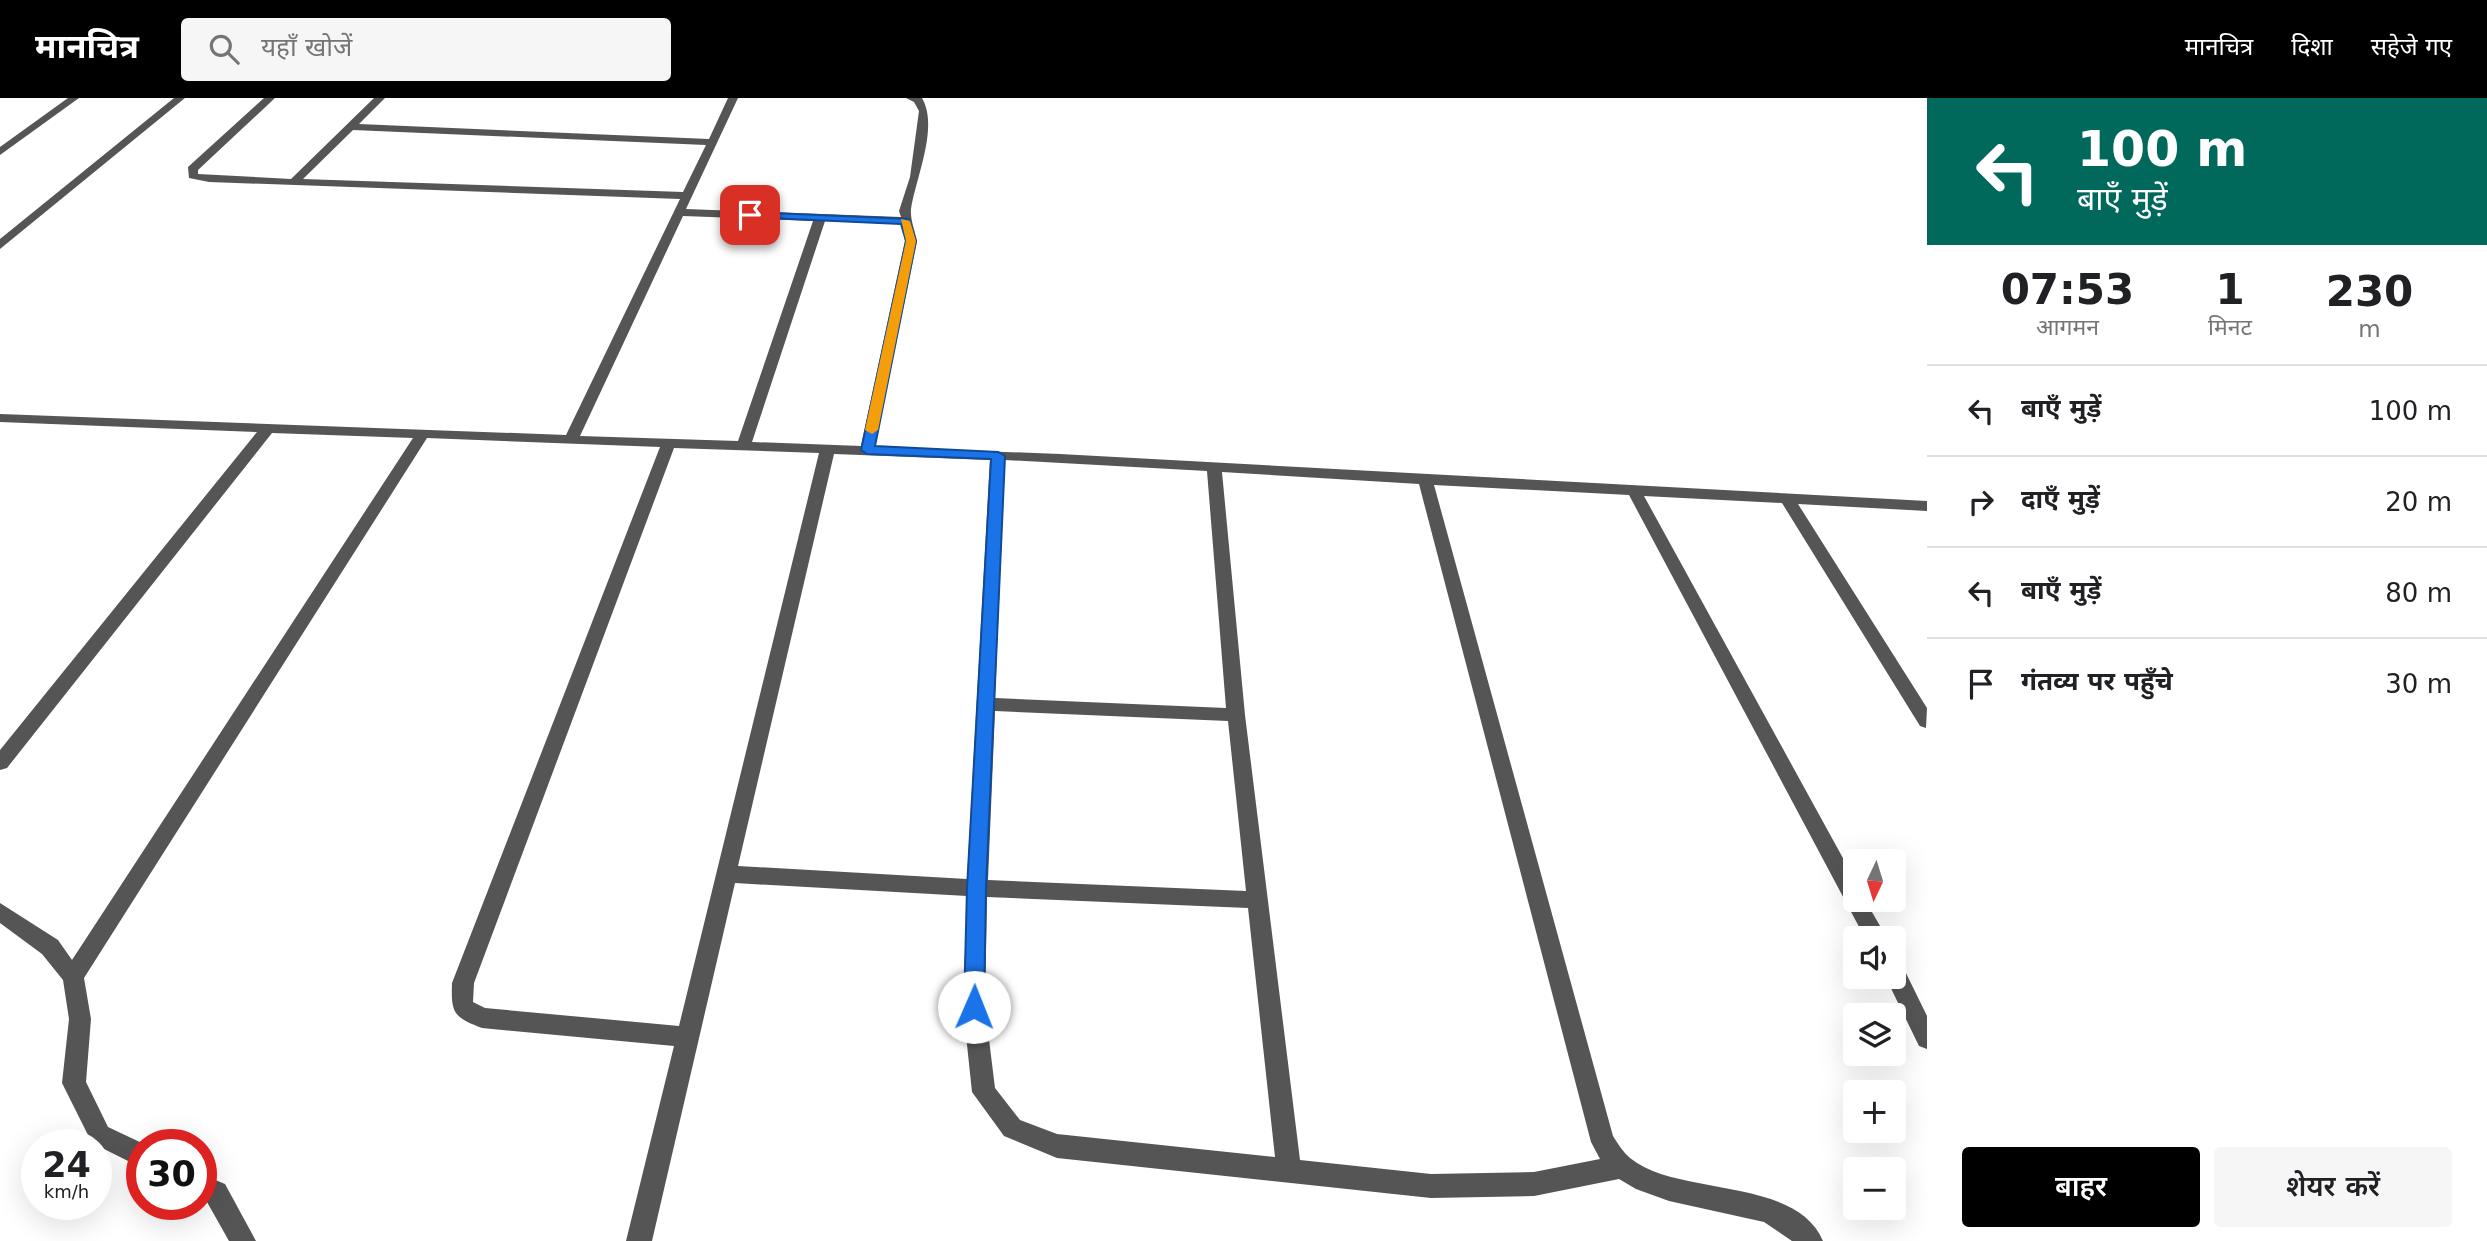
<!DOCTYPE html>
<html lang="hi">
<head>
<meta charset="utf-8">
<style>
  body { margin:0; font-family:"DejaVu Sans","Noto Sans Devanagari",sans-serif; background:#f6f6f6; color:#202124; height:100vh; display:flex; flex-direction:column; font-size:26px; white-space:nowrap }
  * { box-sizing:border-box; margin:0 }
  p { font-size:23px; color:#757577 }
  .icon { flex:none; width:38px; height:38px; fill:none; stroke:currentColor; stroke-width:2; stroke-linecap:round; stroke-linejoin:round }
  .map { position:relative; flex:1; overflow:hidden }
  .drawer { display:flex; flex-direction:column; background:#fff; width:560px }
  .drawer>* { flex:none }
  .top-card { background:#00695c; color:#fff; overflow:hidden }
  .needle { width:46px; rotate:184deg }
  .controls { position:absolute; left:1843px; top:751px; display:grid; gap:14px }
  .controls a { display:grid; place-items:center; width:63px; height:63px; border-radius:7px; background:#fff; box-shadow:0 7px 28px #0002; font-size:35px }
  .speed { position:absolute; left:21px; top:1031px; display:flex; gap:14px; font-size:35px; font-weight:700; text-align:center }
  .speed>* { display:grid; place-content:center; width:91px; height:91px; border-radius:50%; background:#fff; box-shadow:0 7px 28px #0002; line-height:1 }
  .speed small { font-size:18px; font-weight:400 }
  .speed .limit { border:10px solid #d22; background:#fff; color:#111 }
  .pin { position:absolute; display:grid; place-items:center; width:60px; height:60px; color:#fff; margin:-30px; border-radius:14px; box-shadow:0 4px 10px #0006 }
  .me { position:absolute; width:77px; margin:-38px; rotate:1deg; stroke-linejoin:round; filter:drop-shadow(0 0 5px #0008) }
  .turn { display:flex; align-items:center; gap:24px; height:147px; padding:0 35px; font-size:32px }
  .turn .icon { width:91px; height:91px; stroke-width:2.5 }
  .turn b { display:block; font-size:49px; line-height:60px }
  .eta { display:flex; justify-content:space-evenly; align-items:center; height:119px; text-align:center }
  .eta b { font-size:42px; font-weight:600; line-height:49px }
  .action { display:flex; gap:14px; margin-top:auto; padding:14px 35px }
  .action a { flex:1; height:80px; border-radius:7px; background:#000; color:#fff; font-size:28px; font-weight:600; line-height:80px; text-align:center }
  .action a+a { background:#f6f6f6; color:#202124 }
  ul { padding:0; list-style:none }
  li { display:flex; align-items:center; gap:21px; height:91px; padding:0 35px; border-top:2px solid #e0e0e0 }
  li div { flex:1 }
  li b { display:block; font-size:26px }
  li em { font-style:normal }
  header { display:flex; align-items:center; gap:42px; box-sizing:border-box; height:98px; padding:0 35px; background:#000; color:#fff }
  header strong { font-size:33px }
  nav { display:flex; gap:38px; margin-inline-start:auto; font-size:24px }
  .search { width:490px; height:63px; background:#f6f6f6; display:flex; align-items:center; gap:18px; box-sizing:border-box; padding:0 24px; border-radius:7px; color:#757577; font-size:26px }
  main { display:flex; flex:1; min-height:0 }
  .map>svg:first-child { display:block }
</style>
</head>
<body>
<header>
<strong>मानचित्र</strong>
<div class="search"><svg class="icon" aria-label="search" viewBox="0 0 24 24"><circle cx="10" cy="10" r="6"/><path d="M15 15l6 6"/></svg>यहाँ खोजें</div>
<nav><a>मानचित्र</a><a>दिशा</a><a>सहेजे गए</a></nav>
</header>
<main>
<div class="map">
<svg width="1927" height="1143" viewBox="0 0 1927 1143">
  <rect width="100%" height="100%" fill="#fff"/>
  <g fill="none" stroke-linecap="round" stroke-linejoin="round">
    <g fill="#555" fill-rule="evenodd">
      <path d="M68,0H79L0,57V49Z"/>
      <path d="M174,0H185L0,151V141Z"/>
      <path d="M264,0H275L198,72V76L291,81L374,0H385L359,26L709,41L728,0H738L686,111L901,119L899,113L910,79L919,13L914,4L906,0H922C939,29 916,79 911,111C910,121 915,133 917,143L875,349L1060,356L1927,403V413L1798,406L1927,610L1926,630L1920,628L1782,405L1644,398L1855,782V802H1865L1887,840H1865L1629,397L1434,387L1613,1038C1618,1046 1623,1054 1630,1060C1677,1099 1796,1078 1823,1143H1792L1764,1124L1669,1103L1636,1091L1619,1081L1534,1098L1431,1100L1057,1060L1004,1038L972,994L963,909L967,798L735,785L652,1143H626L674,948L482,930C453,919 451,915 452,885L660,349L427,340L84,880L91,921L86,984L108,1029L144,1046H142V1070L92,1045L62,985L69,921L63,882L42,856L0,825V805L58,842L72,862L413,340L272,335L7,670L0,672V652L257,334L0,324V316L566,337L680,101L209,84L189,80L188,69ZM353,32L706,47L683,94L303,81ZM683,118L813,123L738,343L580,338ZM825,123L902,126L905,143L861,348L752,344ZM674,350L819,355L679,928L485,910L473,904L474,885ZM834,356L990,362L967,781L738,768ZM1005,362L1207,373L1226,610L995,600ZM1222,374L1419,386L1591,1044L1600,1061L1534,1074L1431,1076L1300,1062L1245,617ZM995,613L1228,623L1246,793L988,782ZM987,799L1248,810L1275,1059L1057,1036L1020,1022L995,990L985,909Z"/>
      <path d="M1894,864L1902,867L1927,918V951L1919,948L1885,878H1894Z"/>
      <path d="M201,1076L225,1086L256,1143H229L207,1104L201,1101Z"/>
    </g>
  </g>
  <path fill="#1a73e8" stroke="#114b97" stroke-width="2" d="M750,114L909,121L916,143L875,348L998,354L1005,358L986,790L984,909L981,915L974,918L967,915L964,909L967,790L991,361L867,356L861,352L906,143L901,126L746,119V115Z"/>
  <path fill="#f59e0b" d="M901,121L910,123L916,143L878,332L872,336L865,332L906,143Z"/>
</svg>
<div class="controls">
<a><svg class="needle" viewBox="-14 -14 28 28"><path d="M0-13l5 13h-10z" fill="#e53935"/><path d="M0 13l5-13h-10z" fill="#757577"/></svg></a>
<a><svg class="icon" aria-label="sound" viewBox="0 0 24 24"><path d="M4 9h4l5-4v14l-5-4H4zM17 9q2 3 0 6"/></svg></a>
<a><svg class="icon" aria-label="layers" viewBox="0 0 24 24"><path d="M12 4l9 5-9 5-9-5zM3 14l9 5 9-5"/></svg></a>
<a>+</a>
<a>−</a>
</div>
<div class="speed"><div>24<small>km/h</small></div><div class="limit">30</div></div>
<div class="pin" style="left:750px;top:117px;background:#d93025"><svg class="icon" aria-label="arrive" viewBox="0 0 24 24"><path d="M6 21V4h12l-3 4 3 4H6"/></svg></div>
<svg class="me" style="left:974px;top:909px" viewBox="-20 -20 40 40"><circle r="19" fill="#fff"/><path d="M0-13L10 11 0 6-10 11z" fill="#1a73e8"/></svg>
</div>
<section class="drawer">
<div class="top-card">
<div class="turn"><svg class="icon" aria-label="left" viewBox="0 0 24 24"><path d="M17 20v-9H6M10 6l-5 5 5 5"/></svg><div><b>100 m</b>बाएँ मुड़ें</div></div>
</div>
<div class="eta">
<div><b>07:53</b><p>आगमन</p></div>
<div><b>1</b><p>मिनट</p></div>
<div><b>230</b><p>m</p></div>
</div>
<ul>
<li><svg class="icon" aria-label="left" viewBox="0 0 24 24"><path d="M17 20v-9H6M10 6l-5 5 5 5"/></svg><div><b>बाएँ मुड़ें</b></div><em>100 m</em></li>
<li><svg class="icon" aria-label="right" viewBox="0 0 24 24"><path d="M7 20v-9h11M14 6l5 5-5 5"/></svg><div><b>दाएँ मुड़ें</b></div><em>20 m</em></li>
<li><svg class="icon" aria-label="left" viewBox="0 0 24 24"><path d="M17 20v-9H6M10 6l-5 5 5 5"/></svg><div><b>बाएँ मुड़ें</b></div><em>80 m</em></li>
<li><svg class="icon" aria-label="arrive" viewBox="0 0 24 24"><path d="M6 21V4h12l-3 4 3 4H6"/></svg><div><b>गंतव्य पर पहुँचे</b></div><em>30 m</em></li>
</ul>
<div class="action"><a>बाहर</a><a>शेयर करें</a></div>
</section>
</main>
</body>
</html>
